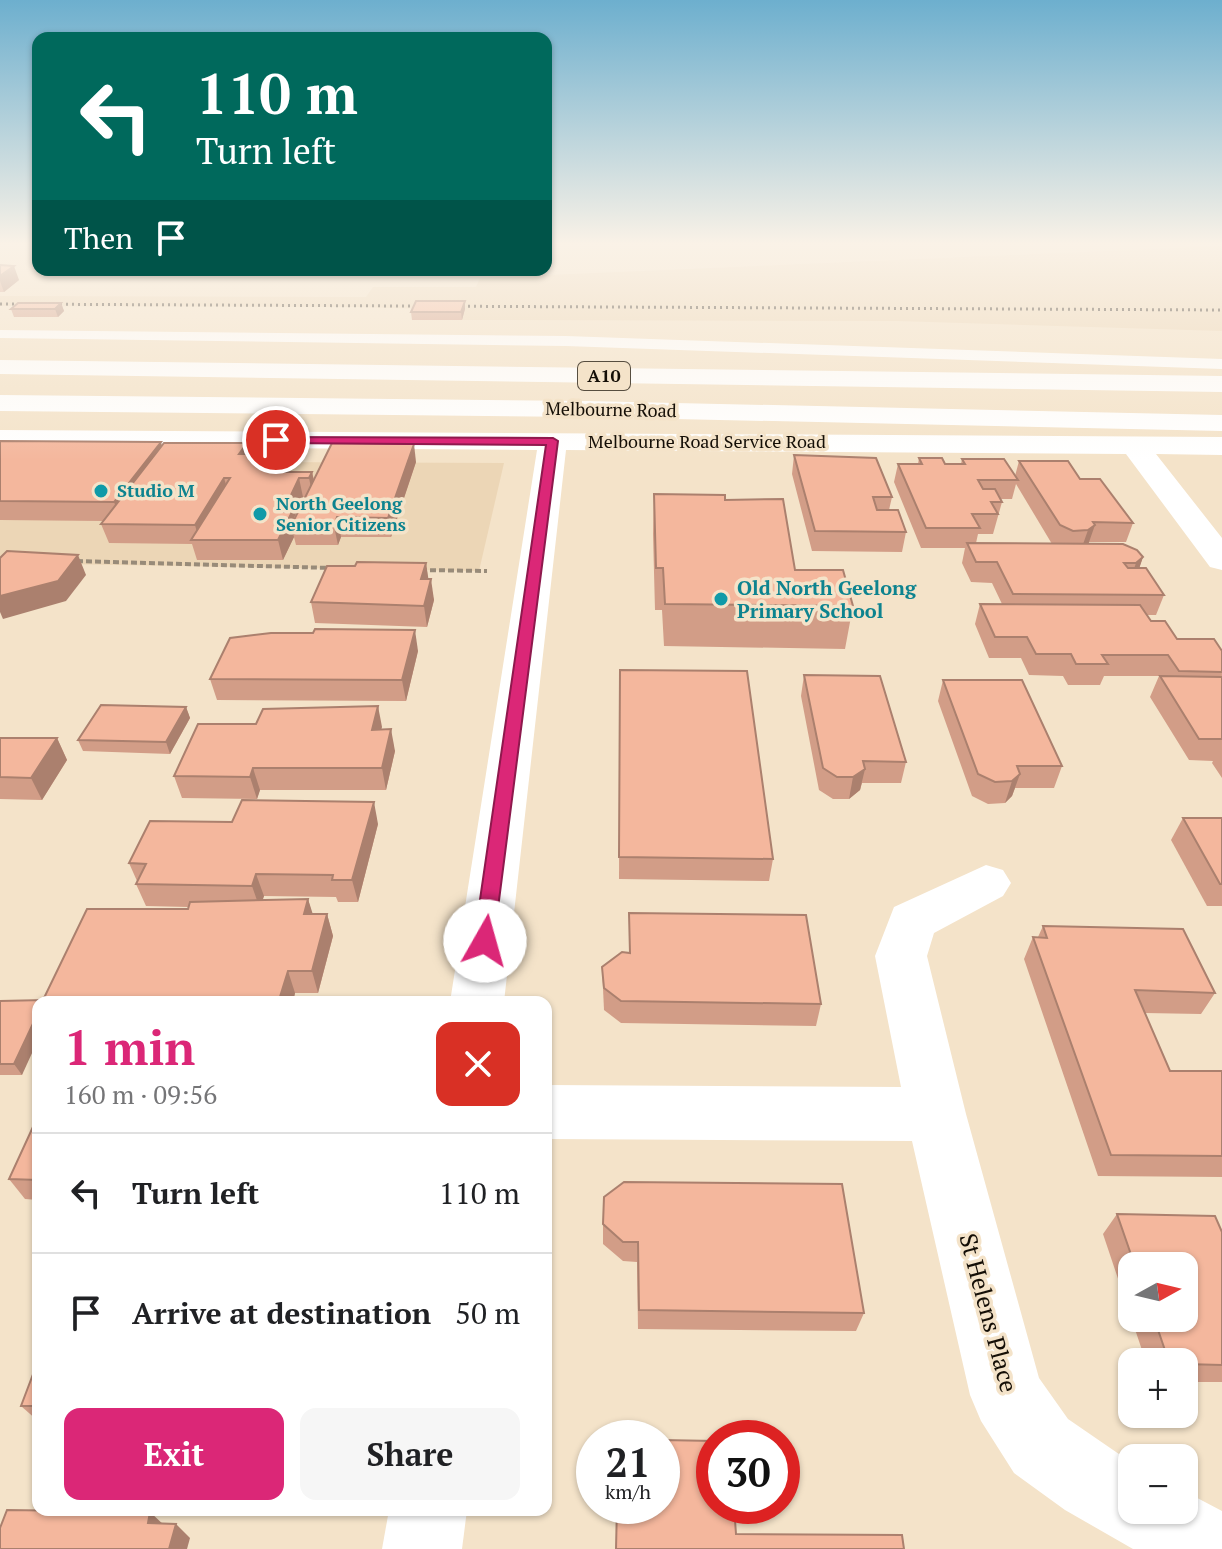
<!DOCTYPE html>
<html lang="en">
<head>
<meta charset="utf-8">
<style>
  body { margin:0; font-family:"PT Serif",serif; background:#f6f6f6; color:#202124; height:100vh; display:flex; flex-direction:column; font-size:30px; white-space:nowrap }
  * { box-sizing:border-box; margin:0 }
  p { font-size:26px; color:#757577 }
  .icon { flex:none; width:44px; height:44px; fill:none; stroke:currentColor; stroke-width:2; stroke-linecap:round; stroke-linejoin:round }
  .map { position:relative; flex:1; overflow:hidden }
  .side { position:absolute; left:32px; top:996px; width:520px; height:520px; display:flex; flex-direction:column; background:#fff; border-radius:16px; box-shadow:0 2px 6px #0004 }
  .side>* { flex:none }
  .top-card { position:absolute; left:32px; top:32px; width:520px; height:244px; border-radius:16px; box-shadow:0 2px 6px #0004; background:#00695c; color:#fff; overflow:hidden }
  .needle { width:52px; rotate:82deg }
  .buttons { position:absolute; left:1118px; top:1252px; display:grid; gap:16px }
  .buttons a { display:grid; place-items:center; width:80px; height:80px; border-radius:16px; background:#fff; box-shadow:0 2px 6px #0004; font-size:40px }
  .speed { position:absolute; left:576px; top:1420px; display:flex; gap:16px; font-size:40px; font-weight:700; text-align:center }
  .speed>* { display:grid; place-content:center; width:104px; height:104px; border-radius:50%; background:#fff; box-shadow:0 2px 6px #0004; line-height:1 }
  .speed small { font-size:20px; font-weight:400 }
  .speed .limit { border:12px solid #d22; background:#fff; color:#111 }
  .pin { position:absolute; display:grid; place-items:center; width:68px; height:68px; color:#fff; margin:-34px; border:4px solid #fff; border-radius:50%; box-shadow:0 2px 8px #0007 }
  .me { position:absolute; width:88px; margin:-44px; rotate:7deg; stroke-linejoin:round; filter:drop-shadow(0 0 6px #0008) }
  .turn { display:flex; align-items:center; gap:28px; height:168px; padding:0 32px; font-size:36px }
  .turn .icon { width:104px; height:104px; stroke-width:2.5 }
  .turn b { display:block; font-size:56px; line-height:68px }
  .then { display:flex; align-items:center; height:76px; padding:0 32px; background:#0003; gap:16px; font-size:30px }
  .round { display:grid; place-items:center; flex:none; width:84px; height:84px; border-radius:16px; background:#f6f6f6 }
  .summary { display:flex; align-items:center; justify-content:space-between; height:136px; padding:0 32px }
  h1 { font-size:48px; font-weight:700; line-height:60px; color:#db2777 }
  .cta { display:flex; gap:16px; margin-top:auto; padding:16px 32px }
  .cta a { flex:1; height:92px; border-radius:16px; background:#db2777; color:#fff; font-size:32px; font-weight:700; line-height:92px; text-align:center }
  .cta a+a { background:#f6f6f6; color:#202124 }
  ul { padding:0; list-style:none }
  li { display:flex; align-items:center; gap:24px; height:120px; padding:0 32px; border-top:2px solid #e0e0e0 }
  li div { flex:1 }
  li b { display:block; font-size:30px }
  li em { font-style:normal }
  .map>svg:first-child { display:block }
</style>
</head>
<body>
<div class="map">
<svg width="1222" height="1549" viewBox="0 0 1222 1549">
  <rect width="100%" height="100%" fill="#f4e3c9"/>
  <g fill="#ecd6b6">
    <path d="M1222,246V331L897,321L462,320L465,310L357,307L0,306V296L366,297L373,287H476L480,278Z"/>
    <path d="M0,461L504,463L479,571L0,563Z"/>
  </g>
  <g fill="none" stroke-linecap="round" stroke-linejoin="round">
    <g stroke="#988b79" stroke-width="4" stroke-dasharray="6 3" stroke-linecap="butt">
      <path d="M77,561L331,568"/>
      <path d="M421,570L487,571"/>
    </g>
    <path fill="#fff" fill-rule="evenodd" d="M0,330L566,336L1222,359V369L566,346L0,338Z"/>
    <g fill="#fff" fill-rule="evenodd">
      <path d="M0,430L1222,437V455L1156,454L1222,538V570L1210,567L1126,454L566,450L504,1002H450L537,450L0,446Z"/>
      <path d="M986,865L1003,870L1011,883L1003,896L934,933L927,956L966,1114L1039,1378L1068,1419L1132,1463V1510H1184V1491L1222,1511V1549H1133L1065,1510L1014,1473L981,1421L970,1395L912,1141L546,1139V1085L901,1087L875,956L894,907Z"/>
      <path d="M389,1510H467L462,1549H382Z"/>
    </g>
    <g fill="#fff" fill-rule="evenodd">
      <path d="M0,360L1222,376V392L0,374Z"/>
      <path d="M0,395L586,401L1222,415V431L586,417L0,411Z"/>
    </g>
    <path stroke="#2d251b" stroke-width="3" stroke-dasharray="2 4" stroke-linecap="butt" d="M0,304L1222,310"/>
  </g>
  <g fill="#d29d87" fill-rule="evenodd">
    <path d="M0,265L19,280L4,292H0Z"/>
    <path d="M61,303L64,311L58,317H14L11,309Z"/>
    <path d="M465,309L462,320H412L411,312Z"/>
    <path d="M0,441L162,446L249,454L285,472H312L314,480L416,462L391,537H341L338,545H296L294,537L283,560H197L192,544L109,543L101,524L103,521L0,520ZM303,497H305L294,520V518Z"/>
    <path d="M794,455L892,497L889,510L906,532L902,552L812,551L792,474Z"/>
    <path d="M919,458L945,464H961L962,459L1015,476L1019,461L1080,479L1133,523L1126,542H1089L1088,544L1143,557L1139,568L1164,595L1156,615H1147L1151,621L1177,639L1222,651V778L1212,763L1213,761L1189,760L1150,697L1159,676H1104L1100,685H1068L1063,676L1029,675L1021,658H989L975,624L980,604H1002L992,583L971,582L962,563L965,548H921L894,482L898,464H918ZM1016,484L1052,544L976,543L978,534H993L1002,502L1001,499H1012Z"/>
    <path d="M654,494L725,500L795,570L853,606L845,649L664,646L662,610H655L653,534Z"/>
    <path d="M426,563L428,579L434,600L427,627L315,623L311,602L355,566Z"/>
    <path d="M418,651L406,701L217,700L210,679Z"/>
    <path d="M620,670L773,859L769,881L619,879Z"/>
    <path d="M804,675L906,762L901,783H862L860,790L849,799H833L819,790L801,696Z"/>
    <path d="M943,680L1062,766L1054,788H1015L1012,796L1005,803L988,804L972,796L938,701Z"/>
    <path d="M378,706L381,730L395,751L386,790H260L257,799L182,798L174,776L256,724Z"/>
    <path d="M186,707L190,718L170,754L83,751L78,740Z"/>
    <path d="M0,738H57L67,760L42,800L0,799Z"/>
    <path d="M1183,818H1222V906H1207L1171,840Z"/>
    <path d="M378,824L358,902H338L336,897L264,896L262,900L308,899L312,914H327L333,936L318,993H295L293,1002H38L22,1075H0V1001L43,1000L188,909V907L146,906L136,884L137,881L129,863Z"/>
    <path d="M1043,926L1215,993L1201,1014L1145,1013L1170,1071H1222V1177L1098,1176L1024,959L1033,937H1038Z"/>
    <path d="M602,967L821,1004L816,1026L621,1023L604,1010Z"/>
    <path d="M38,1116V1200L25,1199L9,1179Z"/>
    <path d="M1117,1214L1222,1232V1382H1184V1362H1146L1103,1234ZM1132,1266H1184V1318H1132Z"/>
    <path d="M603,1224L864,1313L856,1331L638,1329L637,1262L623,1261L603,1244Z"/>
    <path d="M38,1361V1421L21,1406Z"/>
  </g>
  <g fill="#ab806e">
    <path d="M14,266L19,280L4,292L0,281V276Z"/>
    <path d="M465,301V309L462,320L461,312Z"/>
    <path d="M61,303L64,311L58,317L55,309Z"/>
    <path d="M161,442L166,461L121,521L114,502Z"/>
    <path d="M247,443L251,462L239,454Z"/>
    <path d="M414,444L416,462L391,537L388,518Z"/>
    <path d="M281,454L285,473L271,472Z"/>
    <path d="M312,472L316,491L313,497L309,478Z"/>
    <path d="M224,478L230,497L199,540L195,525Z"/>
    <path d="M299,478L303,497L294,518L295,526H291L294,537L283,560L278,540L283,512Z"/>
    <path d="M337,517L341,537L338,545L334,526Z"/>
    <path d="M1095,525L1088,545L1081,550L1088,530Z"/>
    <path d="M78,555L86,575L66,601L3,619L0,612V596Z"/>
    <path d="M1143,557L1136,578L1129,583L1136,563Z"/>
    <path d="M426,563L429,583L421,579Z"/>
    <path d="M431,579L434,600L427,627L424,606Z"/>
    <path d="M415,630L418,651L406,701L402,680Z"/>
    <path d="M378,706L382,727L376,751L372,730Z"/>
    <path d="M186,707L190,718L170,754L166,742Z"/>
    <path d="M391,729L395,751L386,790L382,768Z"/>
    <path d="M57,738L67,760L42,800L31,778Z"/>
    <path d="M253,768L260,790L257,799L250,777Z"/>
    <path d="M865,769L860,790L849,799L853,777Z"/>
    <path d="M1020,774L1012,796L1005,803L1012,781Z"/>
    <path d="M374,802L378,824L358,902L352,880Z"/>
    <path d="M256,874L264,896L260,909L252,886Z"/>
    <path d="M308,899L315,921L304,914Z"/>
    <path d="M327,914L333,936L318,993L312,971Z"/>
    <path d="M288,971L295,993L293,1002H280L279,1000Z"/>
    <path d="M38,1013V1040L22,1075L14,1064Z"/>
    <path d="M150,1512L165,1526L148,1523Z"/>
    <path d="M176,1524L190,1538L187,1549H169Z"/>
  </g>
  <g fill="#f4b79d" stroke="#ab806e" stroke-width="2">
    <path d="M0,265L14,266L0,276Z"/>
    <path d="M416,301H465L461,312H411Z"/>
    <path d="M18,303H61L55,309H11Z"/>
    <path d="M0,441L161,442L114,502L0,501Z"/>
    <path d="M164,443H247L239,454H281L271,472H312L309,478H299L283,512H292L278,540H191L230,478H224L195,525L101,524Z"/>
    <path d="M332,443L414,444L388,518L337,517L334,526H291Z"/>
    <path d="M794,455L876,458L892,497H873L877,510H898L906,532L815,531Z"/>
    <path d="M919,458H942L945,464H965L962,459H1004L1018,480H978L983,489H995L1002,502H991L998,514H972L980,528H926L898,464H922Z"/>
    <path d="M1019,461H1068L1080,479H1100L1133,523L1093,522L1095,525L1088,530L1073,531L1060,525Z"/>
    <path d="M654,494L725,495V500L783,499L795,570H843L853,606L665,604L663,568H656Z"/>
    <path d="M967,543L1123,544L1137,550L1143,557L1136,563H1124L1128,568H1146L1164,595L1013,594L997,562H976Z"/>
    <path d="M7,551L78,555L58,581L0,596V558Z"/>
    <path d="M357,562L426,563L421,579H431L424,606L311,602L327,566H355Z"/>
    <path d="M980,604L1140,605L1151,621H1165L1177,639H1214L1222,651V672L1179,671L1168,655H1102L1108,664H1076L1071,654H1036L1027,637H995Z"/>
    <path d="M315,629L415,630L402,680L210,679L230,638L271,633H313Z"/>
    <path d="M620,670L747,671L773,859L619,857Z"/>
    <path d="M804,675L880,676L906,762L863,761L865,769L853,777H837L823,768Z"/>
    <path d="M1160,676L1222,677V739H1199Z"/>
    <path d="M943,680H1022L1062,766H1017L1020,774L1012,781L995,782L978,774Z"/>
    <path d="M101,705L186,707L166,742L78,740Z"/>
    <path d="M378,706L372,730L391,729L382,768H253L250,777L174,776L198,724H256L263,709Z"/>
    <path d="M0,738H57L31,778L0,777Z"/>
    <path d="M242,800L374,802L352,880H332L333,875L256,874L252,886L136,884L146,864L129,863L150,821L232,822Z"/>
    <path d="M1183,818H1222V884H1220Z"/>
    <path d="M308,899L304,914H327L312,971H288L279,1000H43L87,909H188L190,902Z"/>
    <path d="M629,913L806,915L821,1004L621,1001L604,988L602,967L622,952L630,953Z"/>
    <path d="M1043,926L1183,929L1215,993L1135,990L1170,1071H1222V1156L1111,1155L1033,937L1047,938Z"/>
    <path d="M44,1000L43,1002H38V1013L14,1064H0V1001Z"/>
    <path d="M38,1116V1180L9,1179Z"/>
    <path d="M624,1182L842,1184L864,1313L639,1310L638,1242H623L603,1224L604,1197Z"/>
    <path d="M1117,1214L1215,1216L1222,1232V1365L1184,1364V1362H1169L1154,1318H1184V1266H1135Z"/>
    <path d="M38,1361V1406H21Z"/>
    <path d="M662,1440L714,1441V1506H734L736,1534L902,1535L904,1549H616L617,1506H662Z"/>
    <path d="M7,1510L150,1512L148,1523L176,1524L169,1549H0V1528Z"/>
  </g>
  <linearGradient id="sky" x2="0" y2="1"><stop stop-color="#6dafce"/><stop offset="0.53" stop-color="#faf2e7"/><stop offset="1" stop-color="#faf2e7" stop-opacity="0"/></linearGradient>
  <rect width="1222" height="460" fill="url(#sky)"/>
  <path fill="#db2777" stroke="#8e194d" stroke-width="2" d="M272,437L553,438L558,441L493,947H478L474,941L546,445L276,443L272,442Z"/>
  <g fill="#0f9aa8" stroke="#f4e3c9" stroke-width="3">
    <circle cx="101" cy="491" r="8"/>
    <circle cx="260" cy="514" r="8"/>
    <circle cx="721" cy="599" r="8"/>
  </g>
  <g text-anchor="middle" stroke-width="7" stroke-linejoin="round" paint-order="stroke">
    <rect fill="#f4e3c9" stroke="#574e40" stroke-width="2" x="578" y="362" width="52" height="28" rx="6"/>
    <g font-size="18" font-weight="bold" fill="#140e06">
      <text x="604" y="382">A10</text>
    </g>
    <g font-size="18" fill="#140e06" stroke="#f4e3c9">
      <text transform="translate(611 410) rotate(1)" y="6">Melbourne Road</text>
      <text x="707" y="448">Melbourne Road Service Road</text>
    </g>
    <g font-size="18" font-weight="bold" fill="#0d838f" stroke="#f4e3c9" text-anchor="start">
      <text x="117" y="497">Studio M</text>
      <text x="276" y="510">North Geelong<tspan x="276" dy="21">Senior Citizens</tspan></text>
    </g>
    <g font-size="20" font-weight="bold" fill="#0d838f" stroke="#f4e3c9" text-anchor="start">
      <text x="737" y="595">Old North Geelong<tspan x="737" dy="23">Primary School</tspan></text>
    </g>
    <g font-size="24" fill="#140e06" stroke="#f4e3c9">
      <text transform="translate(988 1313) rotate(75)" y="8">St Helens Place</text>
    </g>
  </g>
</svg>
<div class="buttons">
<a><svg class="needle" viewBox="-14 -14 28 28"><path d="M0-13l5 13h-10z" fill="#e53935"/><path d="M0 13l5-13h-10z" fill="#757577"/></svg></a>
<a>+</a>
<a>−</a>
</div>
<div class="speed"><div>21<small>km/h</small></div><div class="limit">30</div></div>
<div class="pin" style="left:276px;top:440px;background:#d93025"><svg class="icon" aria-label="arrive" viewBox="0 0 24 24"><path d="M6 21V4h12l-3 4 3 4H6"/></svg></div>
<svg class="me" style="left:485px;top:941px" viewBox="-20 -20 40 40"><circle r="19" fill="#fff"/><path d="M0-13L10 11 0 6-10 11z" fill="#db2777"/></svg>
<div class="top-card">
<div class="turn"><svg class="icon" aria-label="left" viewBox="0 0 24 24"><path d="M17 20v-9H6M10 6l-5 5 5 5"/></svg><div><b>110 m</b>Turn left</div></div>
<div class="then">Then<svg class="icon" aria-label="arrive" viewBox="0 0 24 24"><path d="M6 21V4h12l-3 4 3 4H6"/></svg></div>
</div>
<section class="side">
<div class="summary"><div><h1>1 min</h1><p>160 m · 09:56</p></div><a class="round" style="background:#d93025;color:#fff"><svg class="icon" aria-label="close" viewBox="0 0 24 24"><path d="M6 6l12 12M18 6L6 18"/></svg></a></div>
<ul>
<li><svg class="icon" aria-label="left" viewBox="0 0 24 24"><path d="M17 20v-9H6M10 6l-5 5 5 5"/></svg><div><b>Turn left</b></div><em>110 m</em></li>
<li><svg class="icon" aria-label="arrive" viewBox="0 0 24 24"><path d="M6 21V4h12l-3 4 3 4H6"/></svg><div><b>Arrive at destination</b></div><em>50 m</em></li>
</ul>
<div class="cta"><a>Exit</a><a>Share</a></div>
</section>
</div>
</body>
</html>
